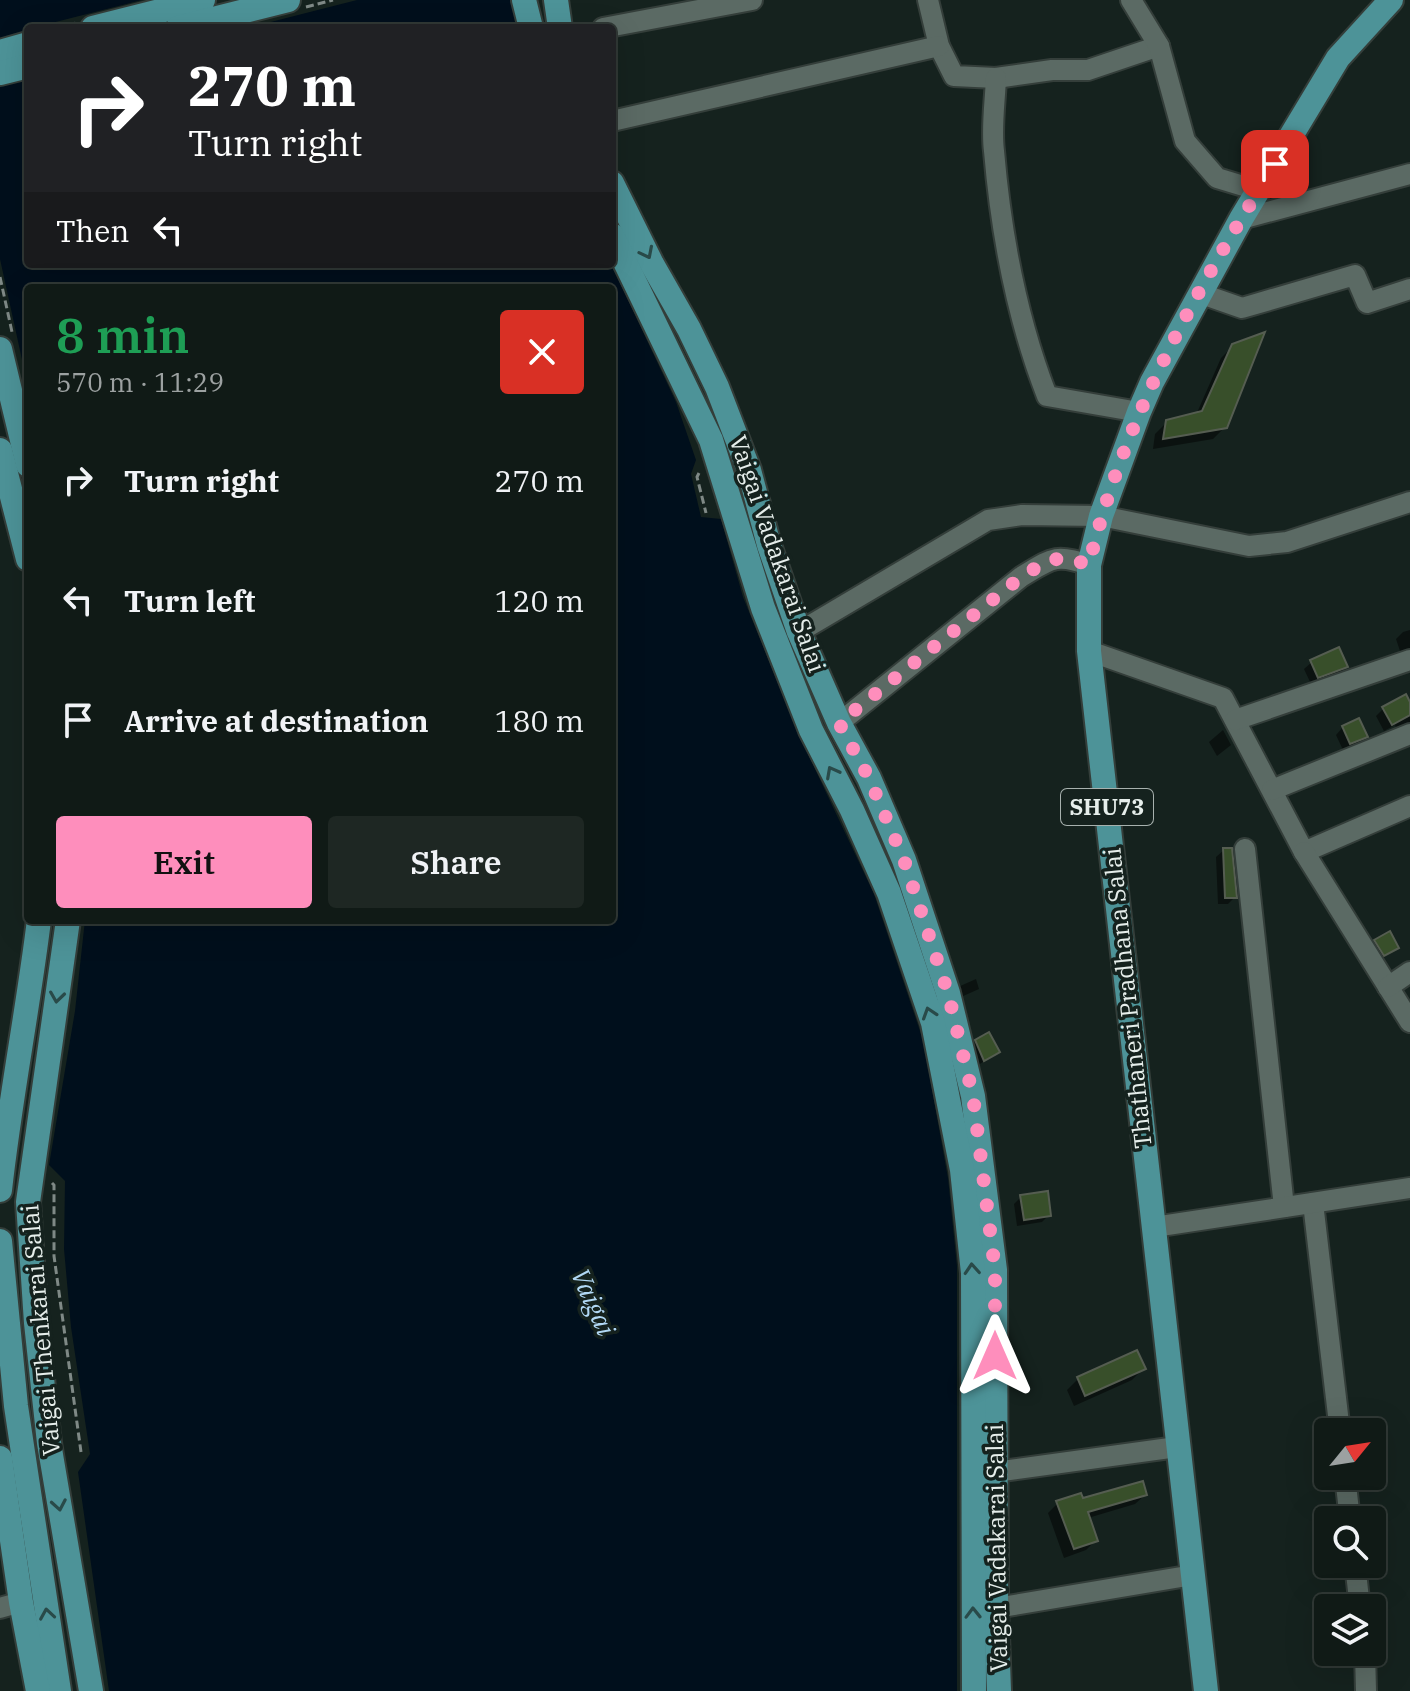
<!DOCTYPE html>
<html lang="en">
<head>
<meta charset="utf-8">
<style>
  body { margin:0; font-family:"IBM Plex Serif",serif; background:#1e2723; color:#f1f3f6; height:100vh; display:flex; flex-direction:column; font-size:30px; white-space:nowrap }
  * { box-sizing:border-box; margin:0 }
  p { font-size:26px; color:#9ca1a1 }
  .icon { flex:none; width:44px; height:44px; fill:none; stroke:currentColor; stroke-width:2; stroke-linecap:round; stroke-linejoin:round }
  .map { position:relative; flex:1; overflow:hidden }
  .sheet { position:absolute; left:24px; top:284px; width:592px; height:640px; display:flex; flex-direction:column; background:#101a16; border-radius:8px; box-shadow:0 8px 32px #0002,0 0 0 2px #303835 }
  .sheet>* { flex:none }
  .top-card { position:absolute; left:24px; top:24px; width:592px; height:244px; border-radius:8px; box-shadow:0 8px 32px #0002,0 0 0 2px #303835; background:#202124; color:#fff; overflow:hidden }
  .needle { width:52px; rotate:60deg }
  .buttons { position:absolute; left:1314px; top:1418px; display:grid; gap:16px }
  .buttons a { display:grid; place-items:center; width:72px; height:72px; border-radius:8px; background:#101a16; box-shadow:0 8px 32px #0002,0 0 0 2px #303835; font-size:40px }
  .pin { position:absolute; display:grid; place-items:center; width:68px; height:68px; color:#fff; margin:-34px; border-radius:16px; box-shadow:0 4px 12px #0006 }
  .me { position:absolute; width:88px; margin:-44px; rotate:0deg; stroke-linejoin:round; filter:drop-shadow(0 0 6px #0008) }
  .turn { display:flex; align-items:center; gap:28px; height:168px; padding:0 32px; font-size:36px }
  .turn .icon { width:104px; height:104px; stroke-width:2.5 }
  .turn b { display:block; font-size:56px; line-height:68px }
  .then { display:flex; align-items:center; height:76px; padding:0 32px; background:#0003; gap:16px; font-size:30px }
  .round { display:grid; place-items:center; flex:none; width:84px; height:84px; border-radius:8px; background:#1e2723 }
  .headline { display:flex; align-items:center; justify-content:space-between; height:136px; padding:0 32px }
  h1 { font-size:48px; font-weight:600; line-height:60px; color:#1e9e55 }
  .action { display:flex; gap:16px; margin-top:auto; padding:16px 32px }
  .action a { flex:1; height:92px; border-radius:8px; background:#fe8ebc; color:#111; font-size:32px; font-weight:600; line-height:92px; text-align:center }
  .action a+a { background:#1e2723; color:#f1f3f6 }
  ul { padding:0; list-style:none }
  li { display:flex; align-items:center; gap:24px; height:120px; padding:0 32px }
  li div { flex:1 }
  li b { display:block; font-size:30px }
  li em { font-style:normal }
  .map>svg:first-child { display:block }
</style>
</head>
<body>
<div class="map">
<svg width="1410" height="1691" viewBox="0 0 1410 1691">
  <rect width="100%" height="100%" fill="#15221e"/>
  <path fill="#000f1c" d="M0,0H510L519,28H28V264H611L676,402L696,460L691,474L701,517L721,519L743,597L798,733L874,894L923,1040L948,1178L957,1266V1691H109L78,1472L90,1454L71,1327L64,1249L65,1181L49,1165L75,1011L85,920H612V288H28V387L0,259Z"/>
  <path fill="#15221e" d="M142,0H357L247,28H32Z"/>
  <g fill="#0007">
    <path d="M1233,346L1225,427L1213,439L1153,449L1155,434L1167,422L1196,415L1221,358Z"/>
    <path d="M1410,630V657L1401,654L1396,639L1403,632Z"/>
    <path d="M1312,662L1346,667L1339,674L1311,684L1304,669Z"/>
    <path d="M1410,706V727L1397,729L1395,725L1384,731L1376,716L1383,709Z"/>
    <path d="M1343,727L1365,737L1358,744L1343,750L1336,735Z"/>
    <path d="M1223,730L1231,745L1217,756L1209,742Z"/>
    <path d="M1224,850L1235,897L1228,904H1218L1216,857Z"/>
    <path d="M1375,942L1397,947L1377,962L1368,949Z"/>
    <path d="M976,979L979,989L961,997L958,987Z"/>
    <path d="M976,1041L997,1052L977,1066L969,1048Z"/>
    <path d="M1021,1197L1049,1215L1042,1222L1017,1226L1014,1204Z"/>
    <path d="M1143,1369L1132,1380L1074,1406L1067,1390L1078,1379Z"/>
    <path d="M1145,1495L1135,1504L1088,1518L1096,1540L1086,1550L1064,1558L1048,1513L1058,1503Z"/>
  </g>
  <g fill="#384f2a" stroke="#555d51" stroke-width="2">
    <path d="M1265,332L1227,428L1163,439L1166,420L1202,411L1232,344Z"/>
    <path d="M1339,647L1348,667L1318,678L1310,660Z"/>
    <path d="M1406,694L1410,702V715L1392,725L1382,707Z"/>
    <path d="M1359,718L1368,737L1350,744L1342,726Z"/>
    <path d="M1223,848H1232L1237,898H1225Z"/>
    <path d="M1390,931L1399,948L1384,956L1374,940Z"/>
    <path d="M989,1032L1000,1052L984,1061L975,1040Z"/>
    <path d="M1048,1191L1051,1216L1024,1220L1020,1195Z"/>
    <path d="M1137,1350L1146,1369L1085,1396L1077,1377Z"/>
    <path d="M1143,1481L1147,1495L1088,1512L1098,1541L1074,1549L1056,1501L1081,1493L1083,1498Z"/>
  </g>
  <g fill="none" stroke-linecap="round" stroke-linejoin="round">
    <defs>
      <g id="minor">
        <path d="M928,0L939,46L954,76L996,78L1052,70H1088L1159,46"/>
        <path d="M1131,0L1159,46L1185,141L1217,178L1260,191"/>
        <path d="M603,28L752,0"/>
        <path d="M996,78C995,102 991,128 994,151C1001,233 1017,319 1047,396L1139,412"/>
        <path d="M612,121L939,46"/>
        <path d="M1241,219L1410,174"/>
        <path d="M1199,293L1242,308L1355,275L1367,303L1410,289"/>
        <path d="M799,632L988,520L1022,515L1101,516L1249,546L1287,542L1410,502"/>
        <path d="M1089,651L1223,698L1304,852L1410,806"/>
        <path d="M1235,720L1410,660"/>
        <path d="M839,723L1021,577C1051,559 1055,553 1089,565"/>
        <path d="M1272,790L1410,734"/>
        <path d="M1245,849L1284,1207"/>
        <path d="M1304,852L1410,1022"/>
        <path d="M1388,987L1410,972"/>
        <path d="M1313,1203L1340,1432"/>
        <path d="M1154,1227L1410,1188"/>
        <path d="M995,1472L1177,1447"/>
        <path d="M1345,1476L1350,1520"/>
        <path d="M1355,1564L1360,1608"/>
        <path d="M0,1608L21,1602"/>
        <path d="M996,1608L1193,1575"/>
        <path d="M1365,1652L1366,1691"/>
      </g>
      <g id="major">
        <path d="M524,0L531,28"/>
        <path d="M556,0L560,28"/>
        <path d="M93,28L203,0"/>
        <path d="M178,28L288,0"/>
        <path d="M0,52L28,44"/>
        <path d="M0,73L28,66"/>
        <path d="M612,183L652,264L689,329L717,387L749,470L769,545L799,632L839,723L869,778L904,860L948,993L973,1096L995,1270L996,1608L999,1691"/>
        <path d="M612,235L711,440L763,608L811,730L852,810L889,893L933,1023L962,1170L973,1273L974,1691"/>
        <path d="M0,349L28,465"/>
        <path d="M0,450L28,559"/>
        <path d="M68,920L28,1202L36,1323L49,1443L91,1691"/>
        <path d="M0,1190C10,1099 28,1010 39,920"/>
        <path d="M0,1241L16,1406L59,1691"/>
        <path d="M0,1458L21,1602L38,1691"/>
        <path d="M1206,1691L1089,651V565L1101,516L1139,412L1152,382L1241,219L1338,58L1391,0"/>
      </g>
    </defs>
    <use href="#minor" stroke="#343e3a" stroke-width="24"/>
    <use href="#major" stroke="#343e3a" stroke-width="28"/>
    <g stroke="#7f8986" stroke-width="3" stroke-dasharray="8 4" stroke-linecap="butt">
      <path d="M306,7L333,0"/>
      <path d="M56,28L76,23"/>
      <path d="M0,277L12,332"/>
      <path d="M699,473L697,477L706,513"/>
      <path d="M52,1183L54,1185V1256L81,1452"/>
    </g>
    <use href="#minor" stroke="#5b6a64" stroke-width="20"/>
    <use href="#major" stroke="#4d9398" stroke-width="24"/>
  </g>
  <defs><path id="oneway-chevron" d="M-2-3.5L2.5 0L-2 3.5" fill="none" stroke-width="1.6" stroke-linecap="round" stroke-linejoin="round" transform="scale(2)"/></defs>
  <g stroke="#294a49">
    <use href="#oneway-chevron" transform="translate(647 253) rotate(63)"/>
    <use href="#oneway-chevron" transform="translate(832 772) rotate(-118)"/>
    <use href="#oneway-chevron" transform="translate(57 997) rotate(98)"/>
    <use href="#oneway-chevron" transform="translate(929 1013) rotate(-108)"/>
    <use href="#oneway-chevron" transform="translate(972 1269) rotate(-94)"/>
    <use href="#oneway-chevron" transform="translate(59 1505) rotate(80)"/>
    <use href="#oneway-chevron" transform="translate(973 1613) rotate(-91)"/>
    <use href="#oneway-chevron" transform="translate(47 1614) rotate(-99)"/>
  </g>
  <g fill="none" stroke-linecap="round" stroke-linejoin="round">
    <path stroke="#fe8ebc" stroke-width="14" stroke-dasharray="0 25.2" d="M995,1356V1270L973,1096L948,993L904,860L869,778L839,723L1021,577C1051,559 1055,553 1089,565C1118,442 1175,329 1240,221C1251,202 1264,184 1275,164"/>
  </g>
  <g text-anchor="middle" stroke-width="7" stroke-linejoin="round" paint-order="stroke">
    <rect fill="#15221e" stroke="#a7b1ae" stroke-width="2" x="1061" y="789" width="92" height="36" rx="6"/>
    <g font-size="22" font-weight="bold" fill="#e6eeeb">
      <text x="1107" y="815">SHU73</text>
    </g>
    <g font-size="24" fill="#e6eeeb" stroke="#15221e">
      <text transform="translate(777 554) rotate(71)" y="8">Vaigai Vadakarai Salai</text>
      <text transform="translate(1128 998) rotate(-96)" y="8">Thathaneri Pradhana Salai</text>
      <text transform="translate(41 1330) rotate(-95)" y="8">Vaigai Thenkarai Salai</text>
      <text transform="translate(997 1548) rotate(-91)" y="8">Vaigai Vadakarai Salai</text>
    </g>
    <g font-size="26" font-style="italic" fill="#b1d8f4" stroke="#15221e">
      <text transform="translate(593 1302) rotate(66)" y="9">Vaigai</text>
    </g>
  </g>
</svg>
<div class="buttons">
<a><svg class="needle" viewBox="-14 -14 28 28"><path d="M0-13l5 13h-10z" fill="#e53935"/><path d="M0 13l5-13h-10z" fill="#9ca1a1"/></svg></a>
<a><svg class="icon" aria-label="search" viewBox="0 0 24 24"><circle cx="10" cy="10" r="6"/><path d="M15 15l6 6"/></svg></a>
<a><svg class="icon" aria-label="layers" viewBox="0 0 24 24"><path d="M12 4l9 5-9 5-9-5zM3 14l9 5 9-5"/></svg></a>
</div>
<div class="pin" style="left:1275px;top:164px;background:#d93025"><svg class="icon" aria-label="arrive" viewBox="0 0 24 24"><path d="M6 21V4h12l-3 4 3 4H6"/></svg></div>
<svg class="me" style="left:995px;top:1356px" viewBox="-20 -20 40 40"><path d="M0-17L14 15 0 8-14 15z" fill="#fe8ebc" stroke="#fff" stroke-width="4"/></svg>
<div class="top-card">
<div class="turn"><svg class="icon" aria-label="right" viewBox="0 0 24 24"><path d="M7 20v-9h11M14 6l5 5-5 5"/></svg><div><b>270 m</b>Turn right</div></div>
<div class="then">Then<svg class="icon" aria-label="left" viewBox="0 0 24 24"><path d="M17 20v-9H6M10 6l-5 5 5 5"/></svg></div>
</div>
<section class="sheet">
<div class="headline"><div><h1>8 min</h1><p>570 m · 11:29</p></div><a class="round" style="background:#d93025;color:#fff"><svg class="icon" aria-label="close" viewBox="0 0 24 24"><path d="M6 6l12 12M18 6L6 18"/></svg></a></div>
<ul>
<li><svg class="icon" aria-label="right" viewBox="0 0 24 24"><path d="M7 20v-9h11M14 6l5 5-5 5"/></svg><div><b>Turn right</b></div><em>270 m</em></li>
<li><svg class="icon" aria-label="left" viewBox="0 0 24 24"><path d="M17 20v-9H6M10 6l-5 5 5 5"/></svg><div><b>Turn left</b></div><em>120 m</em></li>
<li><svg class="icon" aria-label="arrive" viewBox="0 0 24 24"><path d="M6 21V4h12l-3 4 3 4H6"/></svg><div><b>Arrive at destination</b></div><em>180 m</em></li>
</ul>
<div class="action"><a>Exit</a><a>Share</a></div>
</section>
</div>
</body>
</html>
